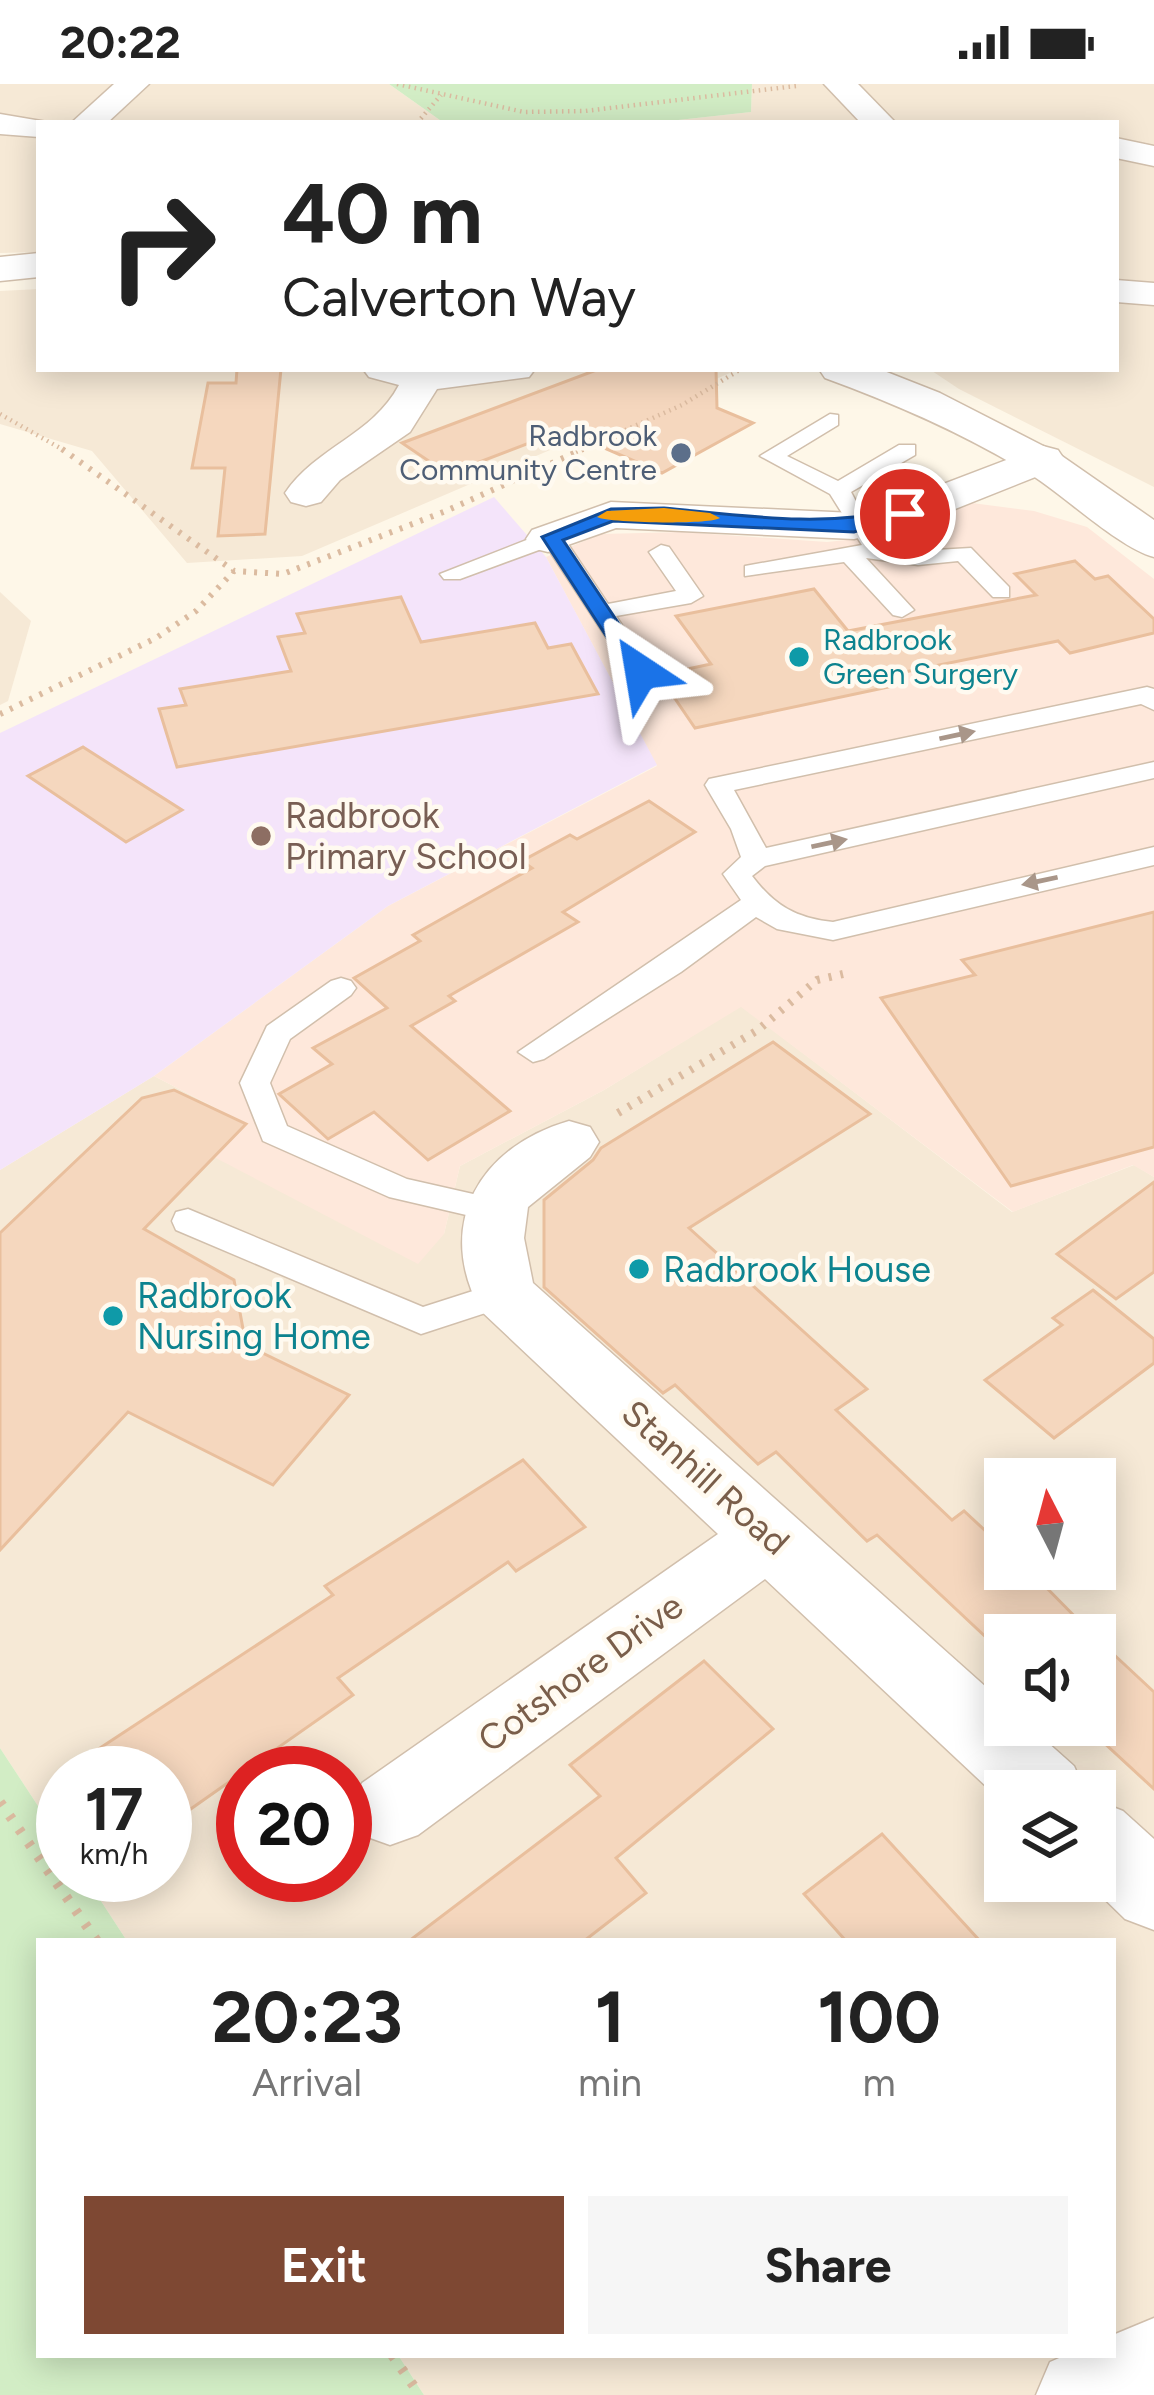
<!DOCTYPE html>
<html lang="en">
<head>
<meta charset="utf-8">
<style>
  body { margin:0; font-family:Figtree,sans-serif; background:#f6f6f6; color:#222; height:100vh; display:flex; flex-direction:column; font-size:45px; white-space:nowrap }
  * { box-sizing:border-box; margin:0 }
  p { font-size:39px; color:#767676 }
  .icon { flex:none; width:66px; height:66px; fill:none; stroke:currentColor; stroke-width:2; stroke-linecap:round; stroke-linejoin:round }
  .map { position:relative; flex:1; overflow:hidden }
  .side { position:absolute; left:36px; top:1854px; width:1080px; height:420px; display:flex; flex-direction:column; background:#fff; border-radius:0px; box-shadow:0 6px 30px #0003 }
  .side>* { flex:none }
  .top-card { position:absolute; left:36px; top:36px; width:1083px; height:252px; border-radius:0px; box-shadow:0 6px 30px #0003; background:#fff; color:#222; overflow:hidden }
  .needle { width:78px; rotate:354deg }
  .fabs { position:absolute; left:984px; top:1374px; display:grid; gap:24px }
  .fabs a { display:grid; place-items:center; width:132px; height:132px; border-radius:0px; background:#fff; box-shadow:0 6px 30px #0003; font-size:60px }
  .speed { position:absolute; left:36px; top:1662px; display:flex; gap:24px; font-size:60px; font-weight:700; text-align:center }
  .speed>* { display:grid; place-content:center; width:156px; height:156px; border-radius:50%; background:#fff; box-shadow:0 6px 30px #0003; line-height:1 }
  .speed small { font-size:30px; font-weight:400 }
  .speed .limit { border:18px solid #d22; background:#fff; color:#111 }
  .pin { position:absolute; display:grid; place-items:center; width:102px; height:102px; color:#fff; margin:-51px; border:6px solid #fff; border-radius:50%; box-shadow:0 3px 12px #0007 }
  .me { position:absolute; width:132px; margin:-66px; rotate:327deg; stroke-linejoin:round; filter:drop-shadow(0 0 9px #0008) }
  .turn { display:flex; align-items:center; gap:42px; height:252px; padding:0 48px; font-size:54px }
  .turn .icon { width:156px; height:156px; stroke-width:2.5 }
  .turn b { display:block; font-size:84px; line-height:102px }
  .eta { display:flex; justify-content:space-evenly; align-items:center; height:204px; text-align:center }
  .eta b { font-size:72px; font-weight:700; line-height:84px }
  .primary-button { display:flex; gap:24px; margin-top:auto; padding:24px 48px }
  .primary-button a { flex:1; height:138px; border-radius:0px; background:#7e4833; color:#fff; font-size:48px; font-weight:700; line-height:138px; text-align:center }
  .primary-button a+a { background:#f6f6f6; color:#222 }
  .status { display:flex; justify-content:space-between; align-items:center; height:84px; padding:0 60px; background:#fff; direction:ltr }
  .status svg { height:33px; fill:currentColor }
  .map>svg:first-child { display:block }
</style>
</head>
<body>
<div class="status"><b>20:22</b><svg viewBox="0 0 49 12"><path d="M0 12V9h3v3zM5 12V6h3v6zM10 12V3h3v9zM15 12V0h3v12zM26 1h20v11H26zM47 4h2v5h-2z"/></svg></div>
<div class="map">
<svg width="1154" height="2311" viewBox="0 0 1154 2311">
  <rect width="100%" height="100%" fill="#fef7e8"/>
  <g fill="#f6e9d6" fill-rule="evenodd">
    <path d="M0,0H389L444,39H39V168L0,169Z"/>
    <path d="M752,0H1154V403L959,305L929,285H1116V39H651L751,28Z"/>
    <path d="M39,205V285H729L730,289L302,472L187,479L92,367L0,340V207Z"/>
    <path d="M0,508L31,537L8,617L0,621Z"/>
    <path d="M741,922L1012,1128L1134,1081L1154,1093V2311H424L398,2271H1113V1857H127L84,1791H165V1689H63V1760L0,1664V1086L154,992L231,1032L236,1050L444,1150L460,1082L604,1006ZM1005,1395H1095V1485H1005ZM1005,1551H1095V1641H1005ZM243,1689H345V1791H243ZM1005,1707H1095V1797H1005Z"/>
  </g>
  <path fill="#fee8db" d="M972,419L1034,427L1087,443L1154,495V1093L1133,1081L1013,1128L741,923L604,1006L460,1082L444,1150L418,1180L214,1073L235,1051L231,1032L154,992L388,822L657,682L546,473L601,450L683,448L827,458L884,452Z"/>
  <path fill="#f4e4fa" d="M494,413L546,473L657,681L388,822L154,992L0,1086V649Z"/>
  <g fill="#d2edc5">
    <path d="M389,0H752L751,28L651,39H444Z"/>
    <path d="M0,1664L63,1760V1791H84L127,1857H39V2271H398L424,2311H0Z"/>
  </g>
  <g fill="#f5d7be" stroke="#e9bf9d" stroke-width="3">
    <path d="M237,285H281L265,450L218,452L225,384H192L208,299H236Z"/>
    <path d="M599,285H716L717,324L753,339L662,389L563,346L448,390L402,359Z"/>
    <path d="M1075,477L1095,495L1108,492L1154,535V549L1070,569L1058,557L885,592L893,602L695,644L659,591L711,580L676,532L814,505L848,547L1036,511L1015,490Z"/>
    <path d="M401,513L421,558L535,539L548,564L571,560L598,610L177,683L159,625L186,621L180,605L291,587L278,553L305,549L297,530Z"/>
    <path d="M83,663L182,726L126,758L28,692Z"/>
    <path d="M649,717L695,748L563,828L578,838L449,912L455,917L411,942L510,1027L428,1076L374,1028L328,1055L279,1010L332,980L313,964L387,924L354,894L420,857L413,851L532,784L522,777L570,751L577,755Z"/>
    <path d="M1154,828V1063L1011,1102L881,914L975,891L962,876Z"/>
    <path d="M773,958L870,1030L689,1144L867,1305L836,1326L952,1436L964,1427L1005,1465V1485H1028L1093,1551H1005V1571L877,1451L867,1457L776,1368L758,1380L675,1301L663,1309L544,1203V1116L593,1076L601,1064Z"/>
    <path d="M174,1006L246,1040L144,1145L234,1196L246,1261L349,1311L273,1401L128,1328L0,1466V1149L142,1014Z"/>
    <path d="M1154,1098V1188L1116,1215L1057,1170Z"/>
    <path d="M1093,1206L1154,1255V1279L1054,1354L985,1296L1062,1241L1053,1234Z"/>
    <path d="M523,1376L585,1443L516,1487L508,1478L338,1594L353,1611L165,1743V1689H62L333,1511L325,1502Z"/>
    <path d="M1095,1553L1154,1608V1705L1090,1646L1084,1651L1073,1641H1095Z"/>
    <path d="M704,1577L773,1645L616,1774L646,1809L584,1857H409L600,1712L570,1681Z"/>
    <path d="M882,1750L980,1857H846L804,1810Z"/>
  </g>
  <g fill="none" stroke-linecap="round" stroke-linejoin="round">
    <defs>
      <g id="service">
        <path d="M830,330L838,331V341L787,372L838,397L899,361H915V371L851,408L869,442L893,463L918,467L971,464L1009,503V513H993L958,477L918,481L866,474L914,526L902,533L893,531L844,478L745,492V482L862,461L830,410L760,372Z"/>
        <path d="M552,446L560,448L608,520L676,507L649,468L661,461L669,463L703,512L691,519L616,532L653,588L650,593H632L547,463L460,495H444L440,490Z"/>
        <path d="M1147,603L1154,605V626L1141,620L734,706L766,764L1154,678V694L765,782L752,792C775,822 796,834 833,838L1154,763V781L833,856L777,845L756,833L681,888L544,975L533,978L518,968L741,816L723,790L741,773L731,745L705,701L709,695Z"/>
        <path d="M341,894L351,897L356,904L351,911L290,955L270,999L287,1042L407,1095L504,1117L508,1125L504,1133L492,1137L389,1113L263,1057L240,999L267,942L331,897Z"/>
        <path d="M188,1125L423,1223L504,1197L516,1201L521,1210L516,1219L421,1250L176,1146L172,1137L176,1128Z"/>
      </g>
      <g id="minor">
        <path d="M114,0H149L107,39H71Z"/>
        <path d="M824,0H858L896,39H861Z"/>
        <path d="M0,30L53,39H39V53L0,50Z"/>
        <path d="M1116,54L1154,62V82L1116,74Z"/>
        <path d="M1116,196L1154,199V221L1116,218Z"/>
        <path d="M363,285H535L529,293L437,305L410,348L340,396L321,418L306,422L291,418L285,409C316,363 373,351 399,301L369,293Z"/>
        <path d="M1043,362L1058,366L1064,375L1058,384L920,439L854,455L616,444L548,468L532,464L526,455L532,446L611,418L854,429L891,420Z"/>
        <path d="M569,1037L590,1043L599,1058L590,1073L528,1123L524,1154L533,1199L1005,1620V1641H1028L1074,1682L1085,1707H1005V1720L765,1495L418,1751L390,1761L362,1751L351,1725L362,1699L718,1450L481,1227C434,1141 479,1063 569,1037Z"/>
        <path d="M1095,1716L1123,1727L1154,1755V1846L1125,1835L1086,1797H1095Z"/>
        <path d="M1154,2234V2311H1036L1050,2278L1066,2271H1113V2251Z"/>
      </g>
      <g id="tertiary">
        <path d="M39,169V193L0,197V173Z"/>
        <path d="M819,285H879L940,309L1059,370L1154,436V473C1119,464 1064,411 1030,390C965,350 896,320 825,294Z"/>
      </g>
    </defs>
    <use href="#service" stroke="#d1bfac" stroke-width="3"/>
    <use href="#minor" stroke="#d1bfac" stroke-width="3"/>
    <use href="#tertiary" stroke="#d1bfac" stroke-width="3"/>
    <g stroke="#dbbba0" stroke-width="4.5" stroke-dasharray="1.5 4.5" stroke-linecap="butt">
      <path d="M397,0L524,28L585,27L796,2"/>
      <path d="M417,39L441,11"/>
      <path d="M0,330L67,368"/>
      <path d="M576,368L682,321L741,285"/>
    </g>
    <g stroke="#dbbba0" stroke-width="6" stroke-dasharray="3 8" stroke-linecap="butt">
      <path d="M62,365L234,487L283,490L446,427L583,365"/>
      <path d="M0,630L156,554L196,527L234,487"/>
    </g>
    <path stroke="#dbbba0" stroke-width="8" stroke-dasharray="3 9" stroke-linecap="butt" d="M618,1029L758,946L817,896L843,890"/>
    <g stroke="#dbbba0" stroke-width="10" stroke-dasharray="4.5 12" stroke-linecap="butt">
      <path d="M0,1718L97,1857"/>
      <path d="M392,2271L420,2311"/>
    </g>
    <use href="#service" fill="#fff" fill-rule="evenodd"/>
    <use href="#minor" fill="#fff" fill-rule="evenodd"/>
    <use href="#tertiary" fill="#fff" fill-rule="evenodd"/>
  </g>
  <defs><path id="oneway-solid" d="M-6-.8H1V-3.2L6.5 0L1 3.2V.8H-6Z" transform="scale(3)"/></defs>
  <g fill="#a99689">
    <use href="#oneway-solid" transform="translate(957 651) rotate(-12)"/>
    <use href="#oneway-solid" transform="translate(829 759) rotate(-12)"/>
    <use href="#oneway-solid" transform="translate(1040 797) rotate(168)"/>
  </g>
  <path fill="#1a73e8" stroke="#114b97" stroke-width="3" d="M664,424C746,432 824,444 905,425L914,430L854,448L613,437L563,456L651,588L641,594L633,593L542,453L611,425Z"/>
  <path fill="#f59e0b" d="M664,424L710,429L720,434C710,441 607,439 597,433L607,427Z"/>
  <circle fill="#5c6f8a" stroke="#fffaf0" stroke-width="4.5" cx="681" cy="369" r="12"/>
  <g fill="#0f9aa8" stroke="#fffaf0" stroke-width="4.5">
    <circle cx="799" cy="573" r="12"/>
    <circle cx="639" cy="1185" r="12"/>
    <circle cx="113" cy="1232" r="12"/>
  </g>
  <circle fill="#8d6e63" stroke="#fffaf0" stroke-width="4.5" cx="261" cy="752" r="12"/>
  <g text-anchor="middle" stroke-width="9" stroke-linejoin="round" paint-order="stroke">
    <g font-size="30" fill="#4e5e75" stroke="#fffaf0" text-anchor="end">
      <text x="657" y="362">Radbrook<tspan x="657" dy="34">Community Centre</tspan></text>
    </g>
    <g font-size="30" fill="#0d838f" stroke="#fffaf0" text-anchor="start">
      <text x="823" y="566">Radbrook<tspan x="823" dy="34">Green Surgery</tspan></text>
    </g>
    <g font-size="36" fill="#785e54" stroke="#fffaf0" text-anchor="start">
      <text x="285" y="744">Radbrook<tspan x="285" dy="41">Primary School</tspan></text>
    </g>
    <g font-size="36" fill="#0d838f" stroke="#fffaf0" text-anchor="start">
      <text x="663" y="1198">Radbrook House</text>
      <text x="137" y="1224">Radbrook<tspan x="137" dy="41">Nursing Home</tspan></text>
    </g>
    <g font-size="36" fill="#7a5e4a" stroke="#fffaf0">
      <text transform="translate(706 1393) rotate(42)" y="13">Stanhill Road</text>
      <text transform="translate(580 1588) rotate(-36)" y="13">Cotshore Drive</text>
    </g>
  </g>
</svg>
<div class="fabs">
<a><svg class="needle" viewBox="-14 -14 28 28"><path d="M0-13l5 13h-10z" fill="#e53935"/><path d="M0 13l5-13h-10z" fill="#767676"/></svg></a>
<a><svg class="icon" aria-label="sound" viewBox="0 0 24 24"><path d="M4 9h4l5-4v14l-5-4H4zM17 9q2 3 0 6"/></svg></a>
<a><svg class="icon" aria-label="layers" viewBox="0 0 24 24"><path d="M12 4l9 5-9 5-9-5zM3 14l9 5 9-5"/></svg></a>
</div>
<div class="speed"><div>17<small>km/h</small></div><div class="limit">20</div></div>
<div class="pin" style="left:905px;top:430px;background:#d93025"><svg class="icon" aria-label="arrive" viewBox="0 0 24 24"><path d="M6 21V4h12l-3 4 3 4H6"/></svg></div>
<svg class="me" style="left:641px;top:588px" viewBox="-20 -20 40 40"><path d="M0-17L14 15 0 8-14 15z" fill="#1a73e8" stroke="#fff" stroke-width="4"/></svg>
<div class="top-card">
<div class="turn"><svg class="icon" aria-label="right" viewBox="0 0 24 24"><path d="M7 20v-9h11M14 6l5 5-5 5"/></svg><div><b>40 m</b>Calverton Way</div></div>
</div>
<section class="side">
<div class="eta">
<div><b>20:23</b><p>Arrival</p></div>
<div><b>1</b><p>min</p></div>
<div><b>100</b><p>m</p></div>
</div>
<div class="primary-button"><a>Exit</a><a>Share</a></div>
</section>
</div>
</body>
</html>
